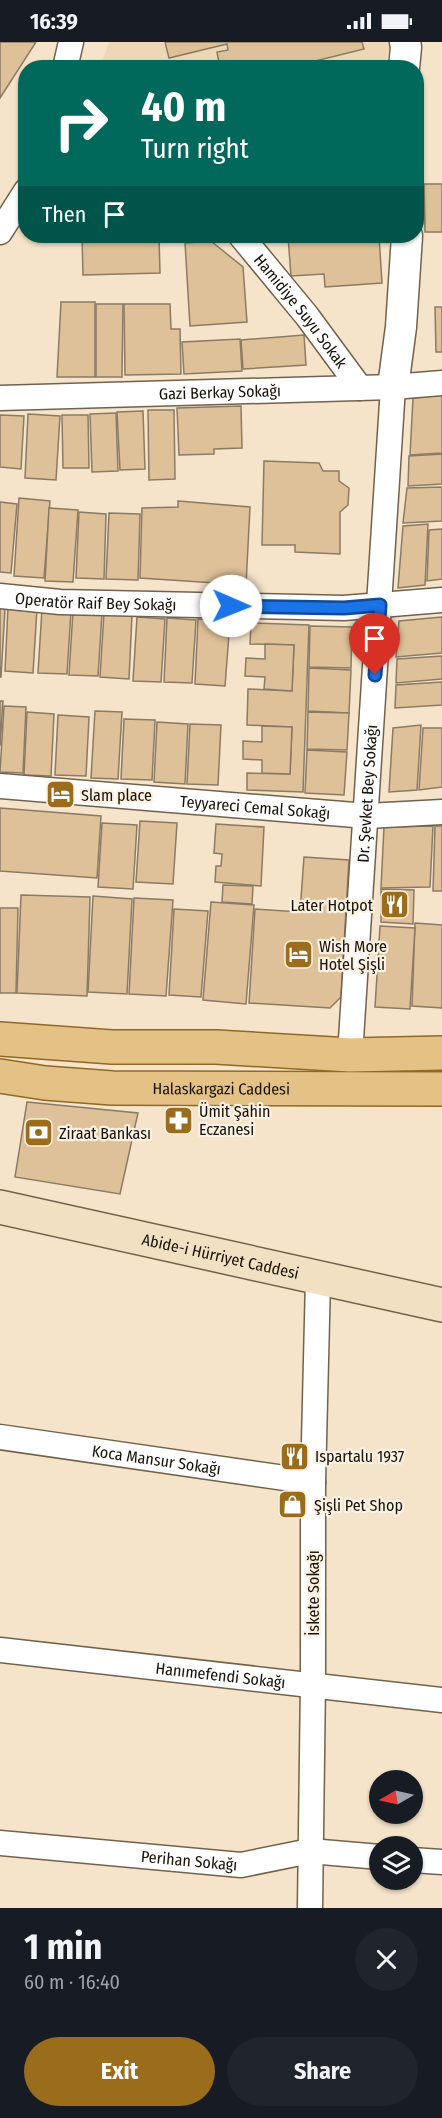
<!DOCTYPE html>
<html lang="en">
<head>
<meta charset="utf-8">
<style>
  body { margin:0; font-family:"Fira Sans Condensed",sans-serif; background:#20242c; color:#f1f3f6; height:100vh; display:flex; flex-direction:column; font-size:22px; white-space:nowrap }
  * { box-sizing:border-box; margin:0 }
  p { font-size:20px; color:#9ea1a6 }
  .icon { flex:none; width:33px; height:33px; fill:none; stroke:currentColor; stroke-width:2; stroke-linecap:round; stroke-linejoin:round }
  .map { position:relative; height:1866px; overflow:hidden }
  .drawer { display:flex; flex-direction:column; background:#171b24; flex:1 }
  .drawer>* { flex:none }
  .hud { position:absolute; left:18px; top:18px; width:406px; height:183px; border-radius:24px; box-shadow:0 2px 4px #0004; background:#00695c; color:#fff; overflow:hidden }
  .needle { width:39px; rotate:261deg }
  .buttons { position:absolute; left:369px; top:1728px; display:grid; gap:12px }
  .buttons a { display:grid; place-items:center; width:54px; height:54px; border-radius:50%; background:#171b24; box-shadow:0 2px 4px #0004; font-size:30px }
  .pin { position:absolute; display:grid; place-items:center; width:51px; height:51px; color:#fff; margin:-62px -26px; border-radius:50% 50% 50% 0; rotate:-45deg; box-shadow:0 0 6px #0007 }
  .pin .icon { rotate:45deg }
  .me { position:absolute; width:66px; margin:-33px; rotate:91deg; stroke-linejoin:round; filter:drop-shadow(0 0 4px #0008) }
  .turn { display:flex; align-items:center; gap:21px; height:126px; padding:0 24px; font-size:27px }
  .turn .icon { width:78px; height:78px; stroke-width:2.5 }
  .turn b { display:block; font-size:42px; line-height:51px }
  .then { display:flex; align-items:center; height:57px; padding:0 24px; background:#0003; gap:12px; font-size:22px }
  .round { display:grid; place-items:center; flex:none; width:63px; height:63px; border-radius:32px; background:#20242c }
  .head { display:flex; align-items:center; justify-content:space-between; height:102px; padding:0 24px }
  h1 { font-size:36px; font-weight:700; line-height:45px }
  .primary-button { display:flex; gap:12px; margin-top:auto; padding:12px 24px }
  .primary-button a { flex:1; height:69px; border-radius:36px; background:#9a6c1c; color:#fff; font-size:24px; font-weight:700; line-height:69px; text-align:center }
  .primary-button a+a { background:#20242c; color:#f1f3f6 }
  .status { display:flex; justify-content:space-between; align-items:center; height:42px; padding:0 30px; background:#171b24; direction:ltr }
  .status svg { height:16px; fill:currentColor }
  .map>svg:first-child { display:block }
</style>
</head>
<body>
<div class="status"><b>16:39</b><svg viewBox="0 0 49 12"><path d="M0 12V9h3v3zM5 12V6h3v6zM10 12V3h3v9zM15 12V0h3v12zM26 1h20v11H26zM47 4h2v5h-2z"/></svg></div>
<div class="map">
<svg width="442" height="1866" viewBox="0 0 442 1866">
  <rect width="100%" height="100%" fill="#f5e3ca"/>
  <path fill="#eed7b7" d="M109,0H389L390,4L384,25L100,26Z"/>
  <g fill="#dec198" stroke="#8b7b64" stroke-width="1.5">
    <path d="M0,0H36L0,56Z"/>
    <path d="M165,0H362L364,7L287,26H220L217,10L228,8L227,2L169,16Z"/>
    <path d="M424,142H442V190H425Z"/>
    <path d="M82,194H159L160,231L83,233Z"/>
    <path d="M288,194H379L382,241L325,245L324,232L291,234Z"/>
    <path d="M211,199L243,225L247,280L190,284L185,201Z"/>
    <path d="M61,260H95V335H57Z"/>
    <path d="M96,262H123L122,335H96Z"/>
    <path d="M124,262H170L171,287H180L181,332L125,333Z"/>
    <path d="M435,265H442V310H436Z"/>
    <path d="M304,293L306,323L243,327L241,298Z"/>
    <path d="M240,297L242,329L184,332L182,300Z"/>
    <path d="M442,353V411L410,413L413,356Z"/>
    <path d="M241,364L242,406L214,407V412L179,413L177,366Z"/>
    <path d="M148,368H174L175,437L149,438Z"/>
    <path d="M143,369L145,427L120,428L117,370Z"/>
    <path d="M116,371L118,429L92,430L90,372Z"/>
    <path d="M28,372L60,374L56,438L25,436Z"/>
    <path d="M0,373L24,374L21,427L0,425Z"/>
    <path d="M62,373H88L89,426H63Z"/>
    <path d="M442,412V442L408,444L409,414Z"/>
    <path d="M264,419L319,421L323,429H339V439L349,446L348,463L340,470V512L295,510V503H262Z"/>
    <path d="M442,445V479L403,481L407,446Z"/>
    <path d="M19,456L50,459L44,536L14,534Z"/>
    <path d="M178,459L250,465L246,543L140,536L142,466L178,465Z"/>
    <path d="M0,460L17,462L11,531L0,530Z"/>
    <path d="M49,466L78,468L73,540L45,539Z"/>
    <path d="M79,470L106,472L104,537L76,536Z"/>
    <path d="M109,471L140,472L138,538L106,537Z"/>
    <path d="M428,482L425,543L398,546L403,484Z"/>
    <path d="M442,487V537L427,539L429,488Z"/>
    <path d="M8,565L37,567L33,631L5,629Z"/>
    <path d="M0,566L5,567L1,635H0Z"/>
    <path d="M42,567L71,569L67,632L38,631Z"/>
    <path d="M73,569L102,571L98,634L69,633Z"/>
    <path d="M104,571L132,573L129,637L100,635Z"/>
    <path d="M137,575L165,577L161,640L133,639Z"/>
    <path d="M442,575V611L396,615L399,579Z"/>
    <path d="M167,576L196,578L192,641L164,640Z"/>
    <path d="M198,577L230,579L225,644L195,642Z"/>
    <path d="M251,581L309,583L303,750L247,748V731L290,732L292,685L247,683L248,647L292,649L294,603L250,602Z"/>
    <path d="M310,584L352,585L351,626L309,625Z"/>
    <path d="M265,602L294,603L292,649L264,647L265,635L245,634L246,616L265,617Z"/>
    <path d="M442,614V637L396,641L397,617Z"/>
    <path d="M309,626L351,628L349,671L308,669Z"/>
    <path d="M442,640V663L395,666L396,643Z"/>
    <path d="M0,659H3L0,704Z"/>
    <path d="M4,664L26,665L23,731L0,730Z"/>
    <path d="M95,669L122,670L118,737L91,736Z"/>
    <path d="M27,670L54,672L51,734L24,733Z"/>
    <path d="M308,670L349,671L347,708L307,707Z"/>
    <path d="M58,673L89,675L86,734L55,733Z"/>
    <path d="M124,677L155,678L152,738L121,737Z"/>
    <path d="M157,680L188,682L185,742L154,740Z"/>
    <path d="M190,682L221,683L218,743L187,742Z"/>
    <path d="M421,683L417,748L389,750L393,686Z"/>
    <path d="M262,684L292,685L290,732L262,731V718L243,717V699L262,700Z"/>
    <path d="M423,686H442V745L419,748Z"/>
    <path d="M307,708L347,710L344,753L305,751Z"/>
    <path d="M0,766L101,774L97,836L0,829Z"/>
    <path d="M140,779L177,781L173,842L136,840Z"/>
    <path d="M102,781L137,783L133,847L98,845Z"/>
    <path d="M216,782L264,785L261,844L215,840L216,824H221L222,812L214,811Z"/>
    <path d="M433,784L430,845L381,846L384,785Z"/>
    <path d="M435,784H442V849H433Z"/>
    <path d="M304,815L349,818L341,955L330,966L249,961L255,867L300,870Z"/>
    <path d="M223,843L253,844L252,862L222,860Z"/>
    <path d="M381,847L414,848L413,882L381,880Z"/>
    <path d="M21,853L90,855L87,954L17,951Z"/>
    <path d="M93,854L132,857L127,952L88,950Z"/>
    <path d="M134,856L173,858L166,954L129,952Z"/>
    <path d="M211,860L254,863L246,962L203,958Z"/>
    <path d="M0,866H18L16,951H0Z"/>
    <path d="M174,867L208,869L201,955L169,953Z"/>
    <path d="M415,881L442,883V966L412,964Z"/>
    <path d="M380,884L415,886L410,967L375,965Z"/>
    <path d="M27,1060L138,1071L120,1152L15,1135Z"/>
  </g>
  <g fill="none" stroke-linecap="round" stroke-linejoin="round">
    <defs>
      <g id="minor">
        <path d="M65,26L71,0"/>
        <path d="M0,190L26,149"/>
        <path id="s1" d="M241,194L307,274L360,346"/>
        <path id="s2" d="M0,356L393,345L442,341"/>
        <path id="s3" d="M0,554L60,560L344,566L442,558"/>
        <path id="s4" d="M0,744L367,774L442,770"/>
        <path id="s5" d="M350,1013L393,345"/>
        <path id="s6" d="M0,1395L313,1440"/>
        <path id="s7" d="M0,1608L442,1658"/>
        <path id="s8" d="M0,1801L241,1823L310,1809L380,1815"/>
        <path d="M412,1818L442,1820"/>
        <path d="M310,1866L313,1638V1440L318,1237"/>
      </g>
      <g id="tertiary">
        <path d="M404,26L406,5L405,0"/>
        <path d="M393,345L401,285L407,194"/>
      </g>
      <g id="secondary">
        <path id="s9" d="M0,1165L442,1263"/>
      </g>
      <g id="primary">
        <path d="M0,997L112,1005H216L350,1013L442,1011"/>
        <path id="s10" d="M0,1034L45,1041L112,1046L442,1047"/>
      </g>
    </defs>
    <use href="#minor" stroke="#72624c" stroke-width="27"/>
    <use href="#tertiary" stroke="#72624c" stroke-width="33"/>
    <use href="#secondary" stroke="#72624c" stroke-width="36"/>
    <use href="#primary" stroke="#916825" stroke-width="36"/>
    <use href="#minor" stroke="#fff" stroke-width="24"/>
    <use href="#tertiary" stroke="#fff" stroke-width="30"/>
    <use href="#secondary" stroke="#f2e0c2" stroke-width="33"/>
    <use href="#primary" stroke="#e4c185" stroke-width="33"/>
  </g>
  <g fill="none" stroke-linecap="round" stroke-linejoin="round">
    <defs>
      <path id="route" d="M231,564L344,566L380,563L375,633"/>
    </defs>
    <use href="#route" stroke="#114b97" stroke-width="15"/>
    <use href="#route" stroke="#1a73e8" stroke-width="10"/>
  </g>
  <defs>
    <symbol id="hotel-square" viewBox="-11 -11 22 22"><rect x="-9" y="-9" width="18" height="18" rx="4" fill="#9a6c1c" stroke="#fcf1e2"/><path d="M-6-4.5h1.5V1H6V5H4.5V3h-9V5H-6ZM-4 0a1.8 1.8 0 1 1 3.6 0ZM.5 0V-2.5h3Q6-2.5 6 0Z" fill="#fff"/></symbol>
    <symbol id="restaurant-square" viewBox="-11 -11 22 22"><rect x="-9" y="-9" width="18" height="18" rx="4" fill="#9a6c1c" stroke="#fcf1e2"/><path d="M-5-6h1v4h1v-4h1v4h1v-4h1v5L-1.5 .5V6h-2V.5L-5-1ZM5-6V6H3V1.5H1.5Q1.5-4 5-6Z" fill="#fff"/></symbol>
    <symbol id="pharmacy-square" viewBox="-11 -11 22 22"><rect x="-9" y="-9" width="18" height="18" rx="4" fill="#9a6c1c" stroke="#fcf1e2"/><path d="M-2-6h4v4h4v4h-4v4h-4v-4h-4v-4h4Z" fill="#fff"/></symbol>
    <symbol id="bank-square" viewBox="-11 -11 22 22"><rect x="-9" y="-9" width="18" height="18" rx="4" fill="#9a6c1c" stroke="#fcf1e2"/><path d="M-6-4H6V4H-6ZM0-2.3a2.3 2.3 0 1 0 0 4.6a2.3 2.3 0 1 0 0-4.6Z" fill="#fff"/></symbol>
    <symbol id="shop-square" viewBox="-11 -11 22 22"><rect x="-9" y="-9" width="18" height="18" rx="4" fill="#9a6c1c" stroke="#fcf1e2"/><path d="M-5-2.5h2.3a2.7 3.5 0 0 1 5.4 0H5L5.5 6h-11ZM-1.5-2.5h3a1.5 2.3 0 0 0-3 0Z" fill="#fff"/></symbol>
  </defs>
  <g fill-rule="evenodd">
    <use href="#hotel-square" x="44" y="736" width="33" height="33"/>
    <use href="#restaurant-square" x="378" y="846" width="33" height="33"/>
    <use href="#hotel-square" x="282" y="896" width="33" height="33"/>
    <use href="#pharmacy-square" x="162" y="1062" width="33" height="33"/>
    <use href="#bank-square" x="22" y="1074" width="33" height="33"/>
    <use href="#restaurant-square" x="278" y="1398" width="33" height="33"/>
    <use href="#shop-square" x="276" y="1446" width="33" height="33"/>
  </g>
  <g text-anchor="middle" stroke-width="4.5" stroke-linejoin="round" paint-order="stroke">
    <g font-size="16" fill="#171108" stroke="#fcf1e2">
      <text dy="6" stroke="none"><textPath href="#s1" startOffset="96">Hamidiye Suyu Sokak</textPath></text>
      <text dy="6" stroke="none"><textPath href="#s2" startOffset="220">Gazi Berkay Sokağı</textPath></text>
      <text dy="6" stroke="none"><textPath href="#s3" startOffset="96">Operatör Raif Bey Sokağı</textPath></text>
      <text dy="6" stroke="none"><textPath href="#s5" startOffset="262">Dr. Şevket Bey Sokağı</textPath></text>
      <text dy="6" stroke="none"><textPath href="#s4" startOffset="256">Teyyareci Cemal Sokağı</textPath></text>
      <text dy="6" stroke="none"><textPath href="#s10" startOffset="222">Halaskargazi Caddesi</textPath></text>
      <text dy="6" stroke="none"><textPath href="#s9" startOffset="226">Abide-i Hürriyet Caddesi</textPath></text>
      <text dy="6" stroke="none"><textPath href="#s6" startOffset="158">Koca Mansur Sokağı</textPath></text>
      <text transform="translate(313 1551) rotate(-90)" y="6">İskete Sokağı</text>
      <text dy="6" stroke="none"><textPath href="#s7" startOffset="222">Hanımefendi Sokağı</textPath></text>
      <text dy="6" stroke="none"><textPath href="#s8" startOffset="190">Perihan Sokağı</textPath></text>
    </g>
    <g font-size="16" fill="#171108" stroke="#fcf1e2" text-anchor="start">
      <text x="81" y="759">Slam place</text>
      <text x="373" y="869" text-anchor="end">Later Hotpot</text>
      <text x="319" y="910">Wish More<tspan x="319" dy="18">Hotel Şişli</tspan></text>
      <text x="199" y="1075">Ümit Şahin<tspan x="199" dy="18">Eczanesi</tspan></text>
      <text x="59" y="1097">Ziraat Bankası</text>
      <text x="315" y="1420">Ispartalu 1937</text>
      <text x="314" y="1469">Şişli Pet Shop</text>
    </g>
  </g>
</svg>
<div class="buttons">
<a><svg class="needle" viewBox="-14 -14 28 28"><path d="M0-13l5 13h-10z" fill="#e53935"/><path d="M0 13l5-13h-10z" fill="#9ea1a6"/></svg></a>
<a><svg class="icon" aria-label="layers" viewBox="0 0 24 24"><path d="M12 4l9 5-9 5-9-5zM3 14l9 5 9-5"/></svg></a>
</div>
<div class="pin" style="left:375px;top:633px;background:#d93025"><svg class="icon" aria-label="arrive" viewBox="0 0 24 24"><path d="M6 21V4h12l-3 4 3 4H6"/></svg></div>
<svg class="me" style="left:231px;top:564px" viewBox="-20 -20 40 40"><circle r="19" fill="#fff"/><path d="M0-13L10 11 0 6-10 11z" fill="#1a73e8"/></svg>
<div class="hud">
<div class="turn"><svg class="icon" aria-label="right" viewBox="0 0 24 24"><path d="M7 20v-9h11M14 6l5 5-5 5"/></svg><div><b>40 m</b>Turn right</div></div>
<div class="then">Then<svg class="icon" aria-label="arrive" viewBox="0 0 24 24"><path d="M6 21V4h12l-3 4 3 4H6"/></svg></div>
</div>
</div>
<section class="drawer">
<div class="head"><div><h1>1 min</h1><p>60 m · 16:40</p></div><a class="round"><svg class="icon" aria-label="close" viewBox="0 0 24 24"><path d="M6 6l12 12M18 6L6 18"/></svg></a></div>
<div class="primary-button"><a>Exit</a><a>Share</a></div>
</section>
</body>
</html>
